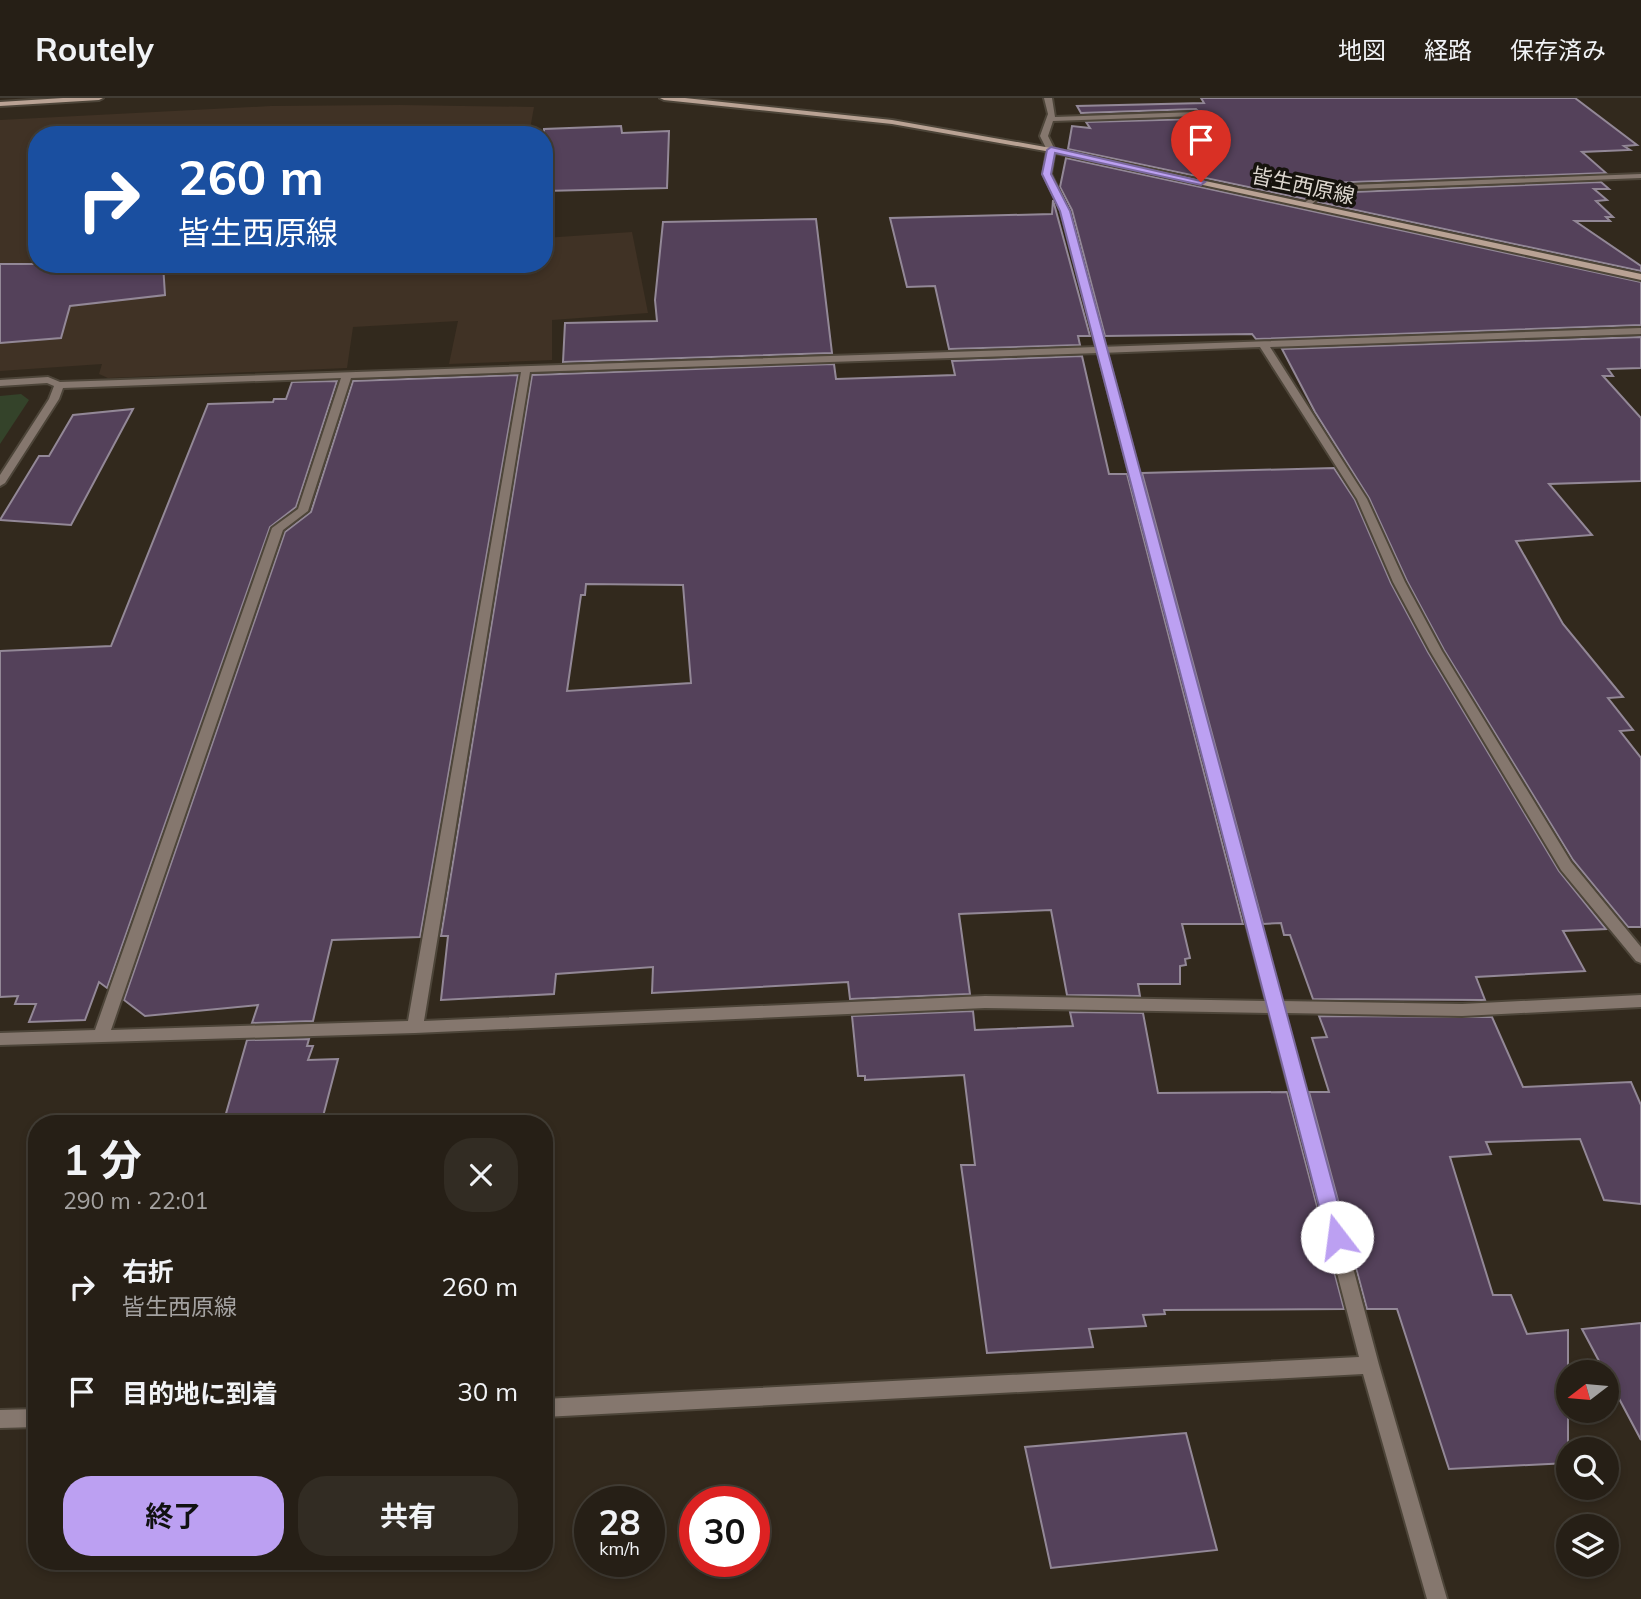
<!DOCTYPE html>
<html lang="ja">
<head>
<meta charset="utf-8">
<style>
  body { margin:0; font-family:Mulish,"Noto Sans JP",sans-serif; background:#322c23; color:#f1f3f6; height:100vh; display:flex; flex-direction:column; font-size:26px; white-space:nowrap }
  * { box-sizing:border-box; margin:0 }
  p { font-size:23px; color:#a4a2a1 }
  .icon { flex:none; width:38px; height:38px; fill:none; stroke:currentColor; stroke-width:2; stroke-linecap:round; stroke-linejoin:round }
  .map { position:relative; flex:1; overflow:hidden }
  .sheet { position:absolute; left:28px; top:1017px; width:525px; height:455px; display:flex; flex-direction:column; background:#261f16; border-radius:28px; box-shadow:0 4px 10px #0003,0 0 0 2px #423d35 }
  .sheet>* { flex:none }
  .top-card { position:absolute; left:28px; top:28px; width:525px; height:147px; border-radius:28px; box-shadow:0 4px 10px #0003,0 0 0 2px #423d35; background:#1a4fa0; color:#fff; overflow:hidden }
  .needle { width:46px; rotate:254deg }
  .buttons { position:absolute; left:1556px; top:1262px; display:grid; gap:14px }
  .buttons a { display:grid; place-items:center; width:63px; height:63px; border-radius:50%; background:#261f16; box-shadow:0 4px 10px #0003,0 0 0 2px #423d35; font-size:35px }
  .speed { position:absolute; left:574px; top:1388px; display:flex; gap:14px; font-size:35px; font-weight:700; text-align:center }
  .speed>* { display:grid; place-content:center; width:91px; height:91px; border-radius:50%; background:#261f16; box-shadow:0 4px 10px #0003,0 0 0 2px #423d35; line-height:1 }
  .speed small { font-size:18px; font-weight:400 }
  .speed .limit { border:10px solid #d22; background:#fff; color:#111 }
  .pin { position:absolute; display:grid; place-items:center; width:60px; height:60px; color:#fff; margin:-72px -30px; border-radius:50% 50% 50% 0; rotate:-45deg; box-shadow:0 0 7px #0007 }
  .pin .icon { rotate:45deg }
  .me { position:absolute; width:77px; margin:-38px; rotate:345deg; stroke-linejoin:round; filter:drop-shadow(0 0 5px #0008) }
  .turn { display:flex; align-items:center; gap:24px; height:147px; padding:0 35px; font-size:32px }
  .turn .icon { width:91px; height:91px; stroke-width:2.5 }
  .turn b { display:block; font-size:49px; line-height:60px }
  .round { display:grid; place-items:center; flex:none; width:74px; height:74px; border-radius:28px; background:#322c23 }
  .head { display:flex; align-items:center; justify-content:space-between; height:119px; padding:0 35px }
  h1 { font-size:42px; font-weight:700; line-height:52px }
  .button { display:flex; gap:14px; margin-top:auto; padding:14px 35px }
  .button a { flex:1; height:80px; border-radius:28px; background:#bca0f2; color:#111; font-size:28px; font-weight:700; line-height:80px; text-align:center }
  .button a+a { background:#322c23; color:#f1f3f6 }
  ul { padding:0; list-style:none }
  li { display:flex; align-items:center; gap:21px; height:105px; padding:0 35px }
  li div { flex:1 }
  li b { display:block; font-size:26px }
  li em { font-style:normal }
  header { display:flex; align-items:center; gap:42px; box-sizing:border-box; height:98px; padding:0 35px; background:#261f16; border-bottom:2px solid #423d35 }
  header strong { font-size:33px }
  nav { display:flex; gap:38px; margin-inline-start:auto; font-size:24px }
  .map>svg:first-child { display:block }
</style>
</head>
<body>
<header>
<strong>Routely</strong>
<nav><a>地図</a><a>経路</a><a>保存済み</a></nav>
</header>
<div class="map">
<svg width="1641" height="1501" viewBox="0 0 1641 1501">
  <rect width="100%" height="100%" fill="#32291d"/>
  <path fill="#403225" d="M400,7L534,9L529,37H37V166H544V140L632,134L648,215L552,222V262L449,266L458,223L353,229L347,270L108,280L99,276L102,266L0,273V22L271,8Z"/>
  <path fill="#34432a" d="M21,296L29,302L0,346V298Z"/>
  <g fill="#54415a" stroke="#938897" stroke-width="2" fill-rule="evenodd">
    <path d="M1201,0H1575L1637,47L1624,48L1630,52L1582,54L1606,75L1325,85L1305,101L1068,51L1072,28L1090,30L1086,24L1196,21L1202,17L1196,11L1081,15L1077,8L1204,5Z"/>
    <path d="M621,28L622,35L669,33L667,90L544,93V31Z"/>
    <path d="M1066,60L1641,184V227L1256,241L1252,236L1105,238L1072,112L1060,89Z"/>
    <path d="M1601,84L1609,91H1594L1607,102L1596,103L1613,119H1606L1610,123H1575L1641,168V173L1318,104L1328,95Z"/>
    <path d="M1053,102L1090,238H1078L1080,247L949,251L935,188L907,189L890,120L1052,116Z"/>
    <path d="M816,121L832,255L563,264L565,225L657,223L655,202L663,124Z"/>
    <path d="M0,166H163L165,197L70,208L61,240L0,245Z"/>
    <path d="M1641,239V270L1608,271L1613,278H1603L1641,320V383L1549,386L1592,437L1516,443L1563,526L1623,599L1608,600L1633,632L1620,633L1641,660V829H1628L1573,762L1444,552L1407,483L1369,400L1315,314L1282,251Z"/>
    <path d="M1082,258L1109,376H1127L1243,826H1182L1190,860L1185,861L1186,867L1180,868V886H1138L1140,898L1067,897L1051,812L959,816L970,896L850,901L848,884L652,895L653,869L556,876L554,896L441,902L448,838H441L532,277L834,266L836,281L955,277L952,263ZM586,486L683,487L691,585L567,593L581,497H585Z"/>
    <path d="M518,277L420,839L332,842L313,923L252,925L258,907L145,918L124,902L285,434L311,414L353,283Z"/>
    <path d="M337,283L296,409L270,429L107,890L99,884L85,922L29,924L36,906H15L18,898L0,899V553L111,548L208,306L273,304L274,301H286L292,284Z"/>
    <path d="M133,311L71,427L0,422L39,358H49L73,317Z"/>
    <path d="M1334,370L1355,402L1391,485L1428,554L1559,773L1606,831L1563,833L1585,873L1476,879L1485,902L1313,901L1290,837H1284L1281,825L1263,826L1142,375Z"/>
    <path d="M973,913L975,932L1073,928L1070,914L1143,915L1158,995L1287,994L1344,1211L1164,1212L1165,1216L1143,1217L1146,1228L1089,1231L1093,1249L987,1255L961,1067H975L964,977L865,982V978H858L852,918Z"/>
    <path d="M1319,918L1492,919L1523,989L1631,984L1641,1007V1106L1604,1102L1580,1041L1486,1044L1491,1056L1450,1059L1493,1197H1511L1527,1236L1568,1232V1365L1449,1371L1397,1211H1367L1309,994H1329L1312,940L1327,939Z"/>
    <path d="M309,941L307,948H313L308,962L338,961L321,1026H223L247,942Z"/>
    <path d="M1641,1225V1342L1582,1231Z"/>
    <path d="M1186,1335L1217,1452L1051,1470L1025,1349Z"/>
  </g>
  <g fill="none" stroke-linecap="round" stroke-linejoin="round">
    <defs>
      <g id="lane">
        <path d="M1044,0H1052L1055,19L1196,14L1200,16L1196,18L1053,23L1048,38L1055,52L1051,54L1047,52L1040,38L1048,16Z"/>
        <path d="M1641,76V80L1327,92L1309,109L1302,107L1325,88Z"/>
        <path d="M1641,230V236L1270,249L1367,401L1405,484L1442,553L1571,764L1641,849V865L1636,863L1561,772L1430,553L1393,484L1357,401L1260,249L1100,255L1095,252L1100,249Z"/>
      </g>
      <g id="street">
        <path d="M1051,50L1055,52L1051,76L1069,113L1281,903L1462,906L1641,897V909L1462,918L1285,915L1379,1267L1447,1501H1427L1363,1276L544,1319V1301L1359,1259L1269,915L985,910L415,935L0,947V935L95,932L272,430L298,411L341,280L63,290L59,301L5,385L0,388V377L49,301L54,288L47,285L0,288V282L48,279L60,284L1096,249L1061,113L1043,76L1047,52ZM1098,255L1266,903L985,898L424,923L530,274ZM521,274L408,923L111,932L283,432L308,413L351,280Z"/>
        <path d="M37,1311V1329L0,1330V1312Z"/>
      </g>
      <g id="secondary">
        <path d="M63,0H103L99,2L0,8V4Z"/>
        <path d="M660,0H685L892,22L1051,50L1641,176V182L1051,54L892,26L664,2Z"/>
      </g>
    </defs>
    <use href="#lane" stroke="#4d4539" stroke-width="4"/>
    <use href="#street" stroke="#4d4539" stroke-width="4"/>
    <use href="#secondary" stroke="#4d4539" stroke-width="4"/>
    <use href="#lane" fill="#85776e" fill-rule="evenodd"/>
    <use href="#street" fill="#85776e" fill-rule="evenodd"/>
    <use href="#secondary" fill="#b9a294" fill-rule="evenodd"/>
  </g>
  <path fill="#bca0f2" stroke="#7a689d" stroke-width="2" d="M1051,49L1205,84L1201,87L1055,55L1051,76L1070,113L1347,1139L1344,1145L1337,1148L1330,1145L1327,1139L1060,113L1042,76L1047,52Z"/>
  <g text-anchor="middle" stroke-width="7" stroke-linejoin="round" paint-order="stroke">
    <g font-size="21" fill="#ddd7cf" stroke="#16130d">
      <text transform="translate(1303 88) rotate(12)" y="7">皆生西原線</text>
    </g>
  </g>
</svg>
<div class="buttons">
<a><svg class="needle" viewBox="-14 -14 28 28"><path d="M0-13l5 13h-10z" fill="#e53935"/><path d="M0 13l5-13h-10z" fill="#a4a2a1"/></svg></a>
<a><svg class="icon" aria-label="search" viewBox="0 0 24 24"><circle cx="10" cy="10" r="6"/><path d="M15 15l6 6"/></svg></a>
<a><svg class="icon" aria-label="layers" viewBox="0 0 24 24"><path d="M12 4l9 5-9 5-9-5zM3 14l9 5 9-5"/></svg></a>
</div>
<div class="speed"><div>28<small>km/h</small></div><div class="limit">30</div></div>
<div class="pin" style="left:1201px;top:84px;background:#d93025"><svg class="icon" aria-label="arrive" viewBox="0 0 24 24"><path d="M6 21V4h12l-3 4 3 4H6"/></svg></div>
<svg class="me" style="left:1337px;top:1139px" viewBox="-20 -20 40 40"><circle r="19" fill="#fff"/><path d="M0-13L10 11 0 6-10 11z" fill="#bca0f2"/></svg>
<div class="top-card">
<div class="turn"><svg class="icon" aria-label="right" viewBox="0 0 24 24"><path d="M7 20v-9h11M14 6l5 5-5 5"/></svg><div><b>260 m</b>皆生西原線</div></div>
</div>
<section class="sheet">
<div class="head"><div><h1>1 分</h1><p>290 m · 22:01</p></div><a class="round"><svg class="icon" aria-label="close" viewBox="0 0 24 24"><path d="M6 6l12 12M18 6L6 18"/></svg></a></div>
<ul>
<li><svg class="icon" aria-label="right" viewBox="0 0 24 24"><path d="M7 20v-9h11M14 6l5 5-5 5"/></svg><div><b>右折</b><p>皆生西原線</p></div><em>260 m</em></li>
<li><svg class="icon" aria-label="arrive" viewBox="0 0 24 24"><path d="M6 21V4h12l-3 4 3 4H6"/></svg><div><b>目的地に到着</b></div><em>30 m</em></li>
</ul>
<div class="button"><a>終了</a><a>共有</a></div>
</section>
</div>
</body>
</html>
